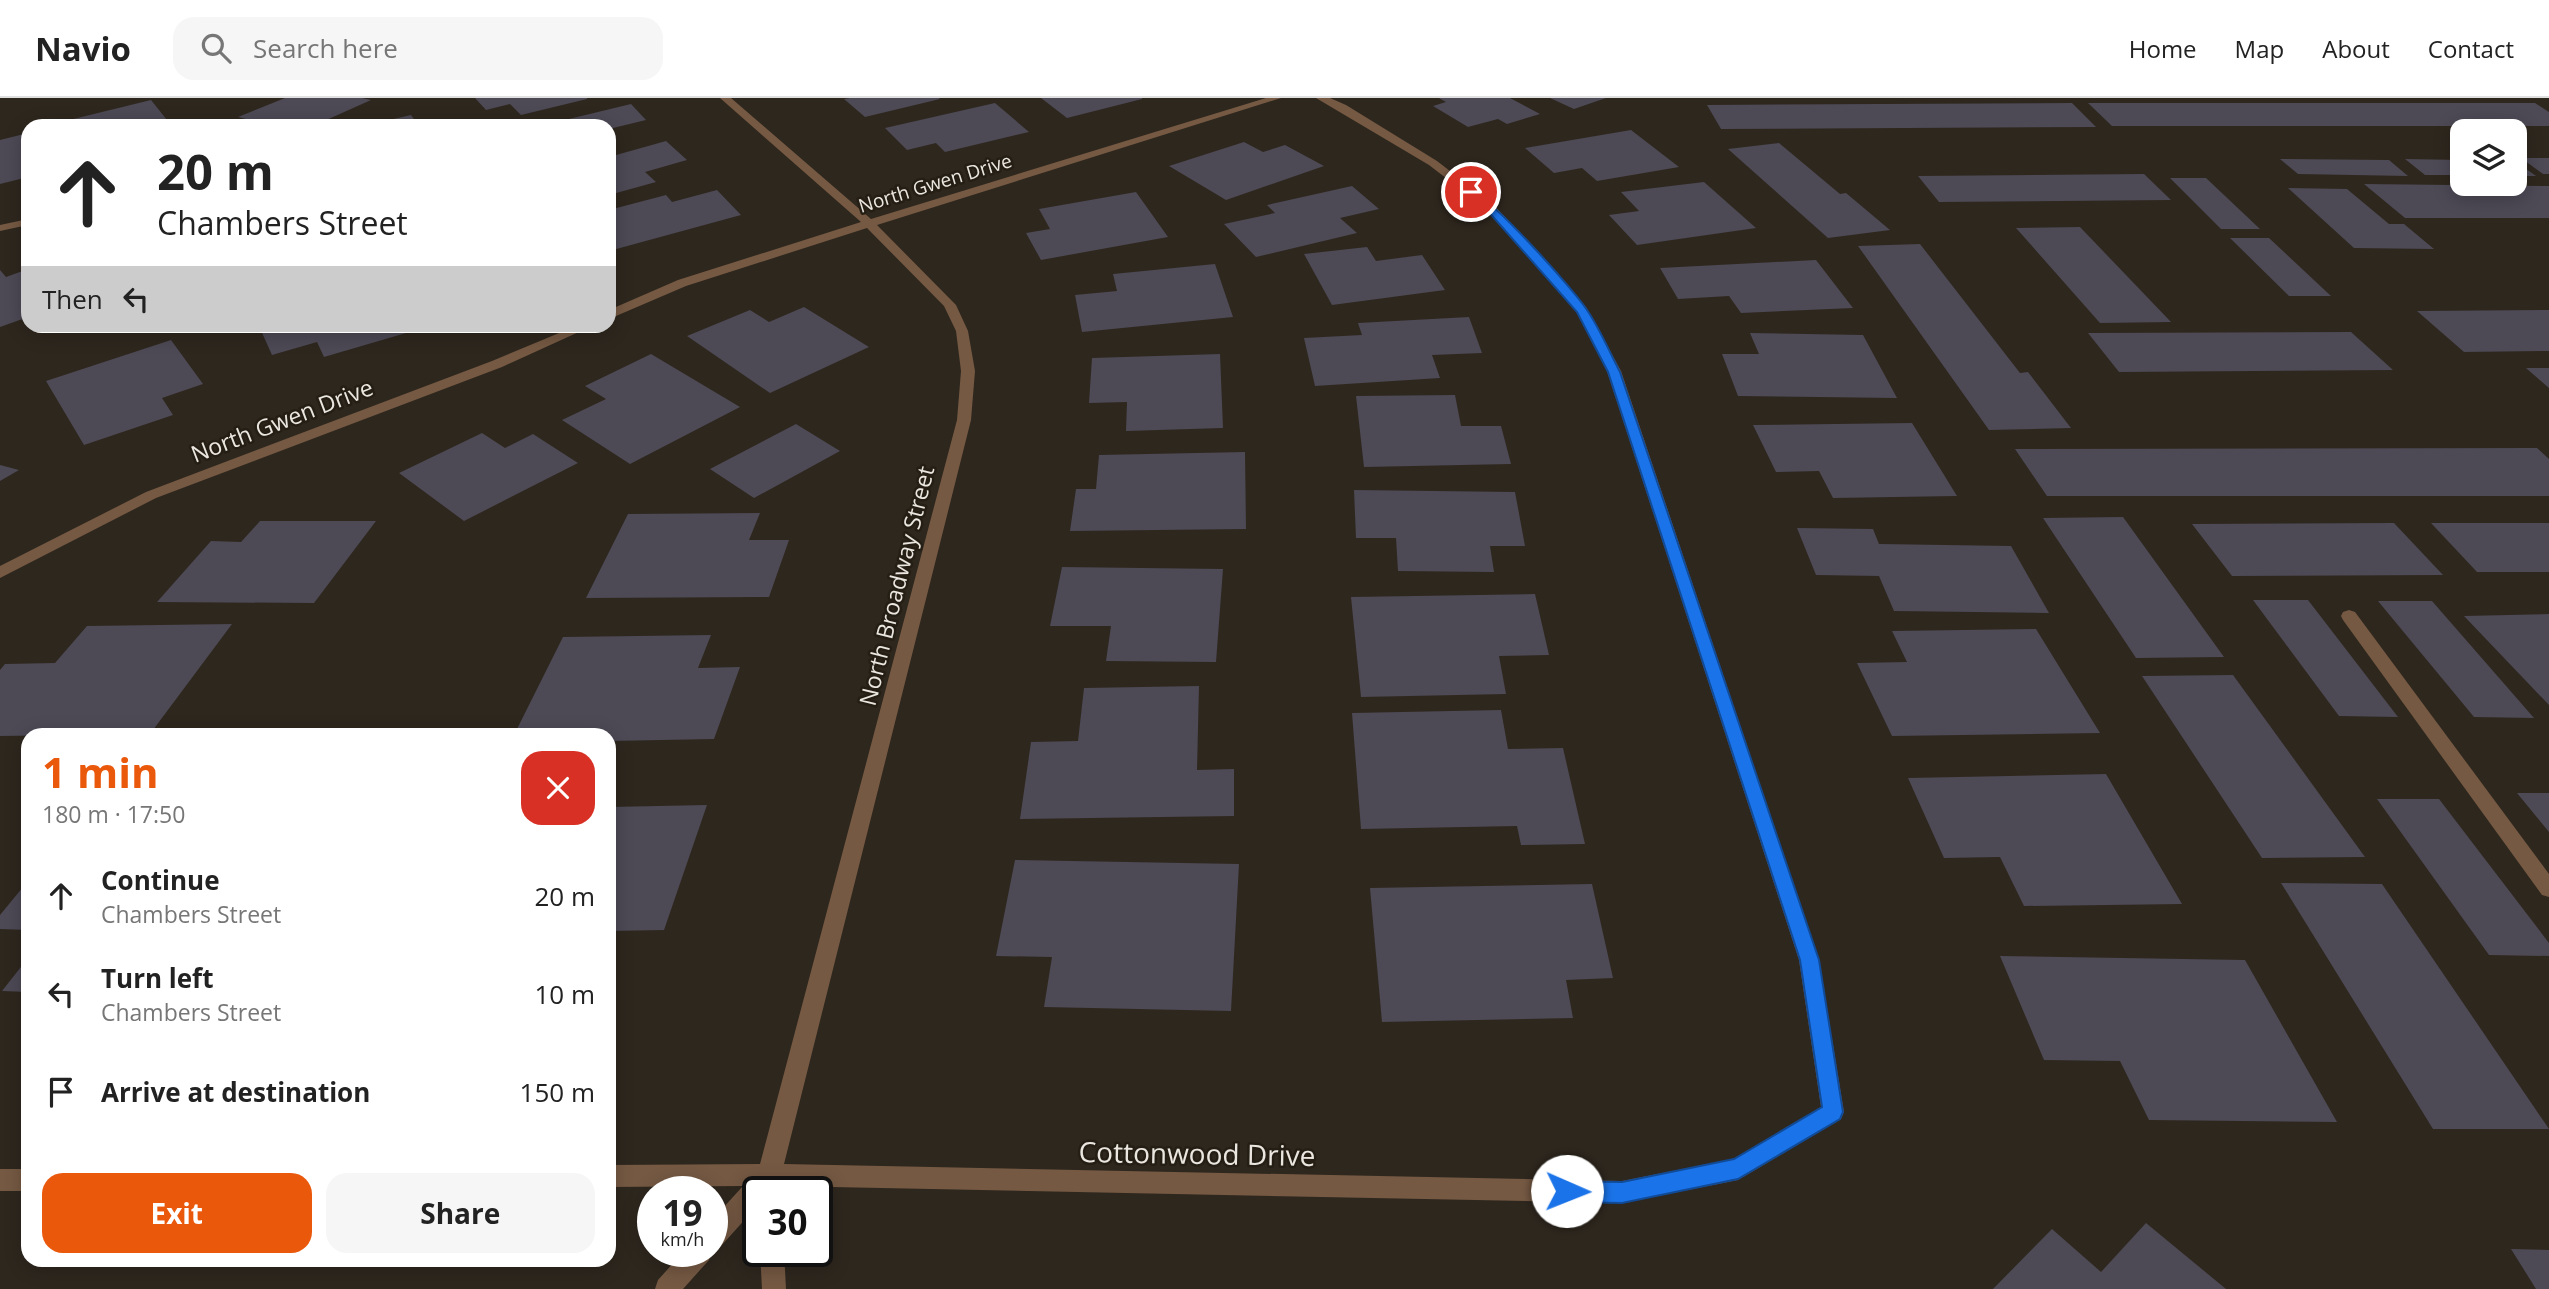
<!DOCTYPE html>
<html lang="en">
<head>
<meta charset="utf-8">
<style>
  body { margin:0; font-family:"Open Sans",sans-serif; background:#f6f6f6; color:#222; height:100vh; display:flex; flex-direction:column; font-size:26px; white-space:nowrap }
  * { box-sizing:border-box; margin:0 }
  p { font-size:23px; color:#767676 }
  .icon { flex:none; width:38px; height:38px; fill:none; stroke:currentColor; stroke-width:2; stroke-linecap:round; stroke-linejoin:round }
  .map { position:relative; flex:1; overflow:hidden }
  .sheet { position:absolute; left:21px; top:630px; width:595px; height:539px; display:flex; flex-direction:column; background:#fff; border-radius:21px; box-shadow:0 4px 18px #0003 }
  .sheet>* { flex:none }
  .guide { position:absolute; left:21px; top:21px; width:595px; height:214px; border-radius:21px; box-shadow:0 4px 18px #0003; background:#fff; color:#222; overflow:hidden }
  .buttons { position:absolute; left:2450px; top:21px; display:grid; gap:14px }
  .buttons a { display:grid; place-items:center; width:77px; height:77px; border-radius:14px; background:#fff; box-shadow:0 4px 18px #0003; font-size:35px }
  .speed { position:absolute; left:637px; top:1078px; display:flex; gap:14px; font-size:35px; font-weight:700; text-align:center }
  .speed>* { display:grid; place-content:center; width:91px; height:91px; border-radius:50%; background:#fff; box-shadow:0 4px 18px #0003; line-height:1 }
  .speed small { font-size:18px; font-weight:400 }
  .speed .limit { border:4px solid #111; border-radius:10px; background:#fff; color:#111 }
  .pin { position:absolute; display:grid; place-items:center; width:60px; height:60px; color:#fff; margin:-30px; border:4px solid #fff; border-radius:50%; box-shadow:0 2px 7px #0007 }
  .me { position:absolute; width:77px; margin:-38px; rotate:91deg; stroke-linejoin:round; filter:drop-shadow(0 0 5px #0008) }
  .turn { display:flex; align-items:center; gap:24px; height:147px; padding:0 21px; font-size:32px }
  .turn .icon { width:91px; height:91px; stroke-width:2.5 }
  .turn b { display:block; font-size:49px; line-height:60px }
  .then { display:flex; align-items:center; height:66px; padding:0 21px; background:#0003; gap:14px; font-size:26px }
  .round { display:grid; place-items:center; flex:none; width:74px; height:74px; border-radius:21px; background:#f6f6f6 }
  .overview { display:flex; align-items:center; justify-content:space-between; height:119px; padding:0 21px }
  h1 { font-size:42px; font-weight:700; line-height:52px; color:#ea580c }
  .primary-button { display:flex; gap:14px; margin-top:auto; padding:14px 21px }
  .primary-button a { flex:1; height:80px; border-radius:21px; background:#ea580c; color:#fff; font-size:28px; font-weight:700; line-height:80px; text-align:center }
  .primary-button a+a { background:#f6f6f6; color:#222 }
  ul { padding:0; list-style:none }
  li { display:flex; align-items:center; gap:21px; height:98px; padding:0 21px }
  li div { flex:1 }
  li b { display:block; font-size:26px }
  li em { font-style:normal }
  header { display:flex; align-items:center; gap:42px; box-sizing:border-box; height:98px; padding:0 35px; background:#fff; border-bottom:2px solid #e0e0e0 }
  header strong { font-size:33px }
  nav { display:flex; gap:38px; margin-inline-start:auto; font-size:24px }
  .search { width:490px; height:63px; background:#f6f6f6; display:flex; align-items:center; gap:18px; box-sizing:border-box; padding:0 24px; border-radius:21px; color:#767676; font-size:26px }
  .map>svg:first-child { display:block }
</style>
</head>
<body>
<header>
<strong>Navio</strong>
<div class="search"><svg class="icon" aria-label="search" viewBox="0 0 24 24"><circle cx="10" cy="10" r="6"/><path d="M15 15l6 6"/></svg>Search here</div>
<nav><a>Home</a><a>Map</a><a>About</a><a>Contact</a></nav>
</header>
<div class="map">
<svg width="2549" height="1191" viewBox="0 0 2549 1191">
  <rect width="100%" height="100%" fill="#2e271e"/>
  <g fill="#4d4955">
    <path d="M285,0H362L371,2L313,28H272L238,19Z"/>
    <path d="M475,0H587V1L521,17L510,6L486,12Z"/>
    <path d="M850,0H939L940,1L865,19L844,1Z"/>
    <path d="M1041,0H1142V1L1067,20Z"/>
    <path d="M1439,0H1510L1540,16L1507,26L1498,21L1468,29L1433,8L1446,4Z"/>
    <path d="M1550,0H1606L1574,11Z"/>
    <path d="M151,2L171,27L54,28L53,26Z"/>
    <path d="M995,5L1029,34L945,54L936,45L907,52L885,30Z"/>
    <path d="M2072,5L2096,29L1721,31L1707,7Z"/>
    <path d="M2088,5H2535L2549,14V28H2112Z"/>
    <path d="M631,6L646,22L609,31V28H540Z"/>
    <path d="M411,17L419,28H367V27Z"/>
    <path d="M1631,32L1679,69L1597,83L1582,70L1554,75L1525,50Z"/>
    <path d="M28,35V68L23,70L28,79L0,86V42Z"/>
    <path d="M666,43L687,62L645,74L656,84L609,97V59Z"/>
    <path d="M1244,44L1263,54L1285,47L1324,68L1226,102L1169,68Z"/>
    <path d="M1779,45L1840,96L1846,95L1890,132L1828,140L1728,51Z"/>
    <path d="M2521,60H2549V76H2543Z"/>
    <path d="M2280,61L2389,62L2408,78L2298,76Z"/>
    <path d="M2405,61L2462,62V77H2425Z"/>
    <path d="M2515,63L2536,78H2515Z"/>
    <path d="M2144,76L2171,102L1939,104L1918,78Z"/>
    <path d="M2170,80H2206L2260,131H2221Z"/>
    <path d="M1704,84L1756,130L1637,147L1609,117L1639,113L1621,94Z"/>
    <path d="M2364,86L2549,88V120H2405Z"/>
    <path d="M1352,88L1379,111L1340,120L1357,135L1256,159L1224,126L1275,115L1267,107Z"/>
    <path d="M2288,90L2347,91L2389,126H2404L2434,151L2354,150Z"/>
    <path d="M717,92L741,117L609,153V112L666,97L672,104Z"/>
    <path d="M1136,94L1168,139L1041,162L1026,135L1050,131L1039,111Z"/>
    <path d="M2080,129L2171,224L2100,225L2016,130Z"/>
    <path d="M2230,140H2269L2331,198H2289Z"/>
    <path d="M1920,146L2020,275L2028,274L2071,330L1989,332L1858,148Z"/>
    <path d="M1367,149L1376,163L1422,157L1445,192L1332,207L1304,156Z"/>
    <path d="M1816,162L1853,210L1741,215L1729,198L1678,201L1660,170Z"/>
    <path d="M1215,166L1233,219L1082,234L1075,197L1117,193L1113,176Z"/>
    <path d="M28,171V219L0,229V172L6,179Z"/>
    <path d="M804,209L869,249L770,295L687,238L750,212L769,224Z"/>
    <path d="M2549,212V253L2464,254L2417,213Z"/>
    <path d="M1469,219L1482,255L1432,257L1440,280L1315,288L1304,240L1362,237L1358,225Z"/>
    <path d="M259,228H401L406,235L324,259L317,244L272,257Z"/>
    <path d="M2351,234L2393,272L2119,274L2088,235Z"/>
    <path d="M1750,235L1863,237L1897,300L1738,298L1722,256H1759Z"/>
    <path d="M171,242L203,286L162,300L173,317L84,347L46,283Z"/>
    <path d="M651,256L740,309L630,366L562,322L606,301L585,288Z"/>
    <path d="M1220,256L1223,330L1126,333L1127,304L1089,305L1092,260Z"/>
    <path d="M2526,270H2549V290Z"/>
    <path d="M1455,297L1461,328H1501L1511,366L1364,369L1356,298Z"/>
    <path d="M1912,325L1957,398L1833,400L1819,373L1776,374L1753,327Z"/>
    <path d="M796,326L840,353L754,400L710,371Z"/>
    <path d="M482,335L505,350L533,336L578,365L464,423L399,375Z"/>
    <path d="M2537,350L2549,361V398H2047L2015,351Z"/>
    <path d="M1245,354L1246,431L1070,433L1076,391H1096L1099,357Z"/>
    <path d="M0,367L19,372L0,383Z"/>
    <path d="M1354,392L1515,394L1525,448H1490L1494,474L1398,473L1396,440H1356Z"/>
    <path d="M760,415L749,442H789L769,499L586,500L628,416Z"/>
    <path d="M2123,419L2224,559L2136,560L2043,420Z"/>
    <path d="M260,423H376L314,505L157,504L211,443L241,444Z"/>
    <path d="M2394,425L2443,477L2232,478L2192,426Z"/>
    <path d="M2431,425H2549V474H2477Z"/>
    <path d="M1797,430L1873,431L1879,446L2011,448L2049,515L1894,513L1879,478L1816,477Z"/>
    <path d="M1062,469L1223,471L1216,564L1106,563L1111,528H1050Z"/>
    <path d="M1535,496L1549,557L1499,558L1506,596L1361,599L1351,499Z"/>
    <path d="M2253,502H2308L2398,619L2339,618Z"/>
    <path d="M2378,503H2432L2534,620L2474,619Z"/>
    <path d="M2549,516V607L2464,518Z"/>
    <path d="M232,526L150,636L0,638V572L5,566L55,565L87,528Z"/>
    <path d="M2036,531L2100,635L1892,638L1857,565L1907,564L1892,533Z"/>
    <path d="M711,537L698,570L740,569L714,641L609,643V637H514L563,539Z"/>
    <path d="M2233,577L2365,759L2262,760L2142,578Z"/>
    <path d="M1199,588L1197,672L1234,671V718L1020,721L1031,644L1078,643L1084,590Z"/>
    <path d="M1501,612L1508,651L1563,650L1585,746L1521,747L1517,728L1361,731L1352,615Z"/>
    <path d="M2106,676L2182,806L2024,808L2000,759L1944,760L1908,680Z"/>
    <path d="M2517,695H2549V734Z"/>
    <path d="M2377,701H2439L2549,845V858L2489,857Z"/>
    <path d="M707,707L664,832L609,833V709Z"/>
    <path d="M1015,762L1239,766L1231,913L1044,909L1052,859L996,858Z"/>
    <path d="M28,783V832L0,831V817Z"/>
    <path d="M2281,785L2382,786L2549,1031H2433Z"/>
    <path d="M1592,786L1613,880L1566,882L1573,920L1382,924L1370,790Z"/>
    <path d="M2000,858L2245,862L2337,1024L2149,1022L2120,963L2044,962Z"/>
    <path d="M28,860V894L2,893Z"/>
    <path d="M2146,1125L2226,1191H1993L2052,1131L2101,1174Z"/>
    <path d="M2511,1151L2549,1152V1191H2536Z"/>
  </g>
  <g fill="none" stroke-linecap="round" stroke-linejoin="round">
    <path fill="#755943" fill-rule="evenodd" d="M2349,512L2355,514L2549,776V799L2542,797L2343,522L2341,518L2343,514Z"/>
    <g fill="#755943" fill-rule="evenodd">
      <path d="M720,0H731L871,121L1266,0H1281L877,127L956,207L968,233L975,273L971,322L784,1066L1622,1083L1734,1061L1821,1009L1799,862L1607,273L1576,213L1486,111L1429,67L1316,0H1330L1346,7L1437,63L1494,107L1586,209L1621,273L1819,862L1844,1014L1841,1021L1738,1082L1622,1105L782,1088V1094H758V1107L721,1148L712,1152V1122L743,1088L609,1089V1067L760,1066L957,322L961,273L956,233L944,208L867,130L686,188L609,221V212L678,182L861,124Z"/>
      <path d="M28,121V127L0,133V127Z"/>
      <path d="M576,228H592L502,269L156,400L0,480V468L146,394L492,263Z"/>
      <rect x="0" y="1071" width="28" height="22"/>
      <path d="M684,1153H712L709,1162L683,1191H655L658,1182Z"/>
      <path d="M760,1153H784L786,1191H762Z"/>
    </g>
  </g>
  <path fill="#1a73e8" stroke="#114b97" stroke-width="2" d="M1468,92C1484,91 1575,193 1587,212C1600,231 1609,253 1620,274L1819,862L1843,1014L1840,1021L1738,1081L1622,1105L1567,1104L1559,1101L1556,1093L1559,1086L1567,1083L1622,1084L1734,1061L1822,1009L1800,862L1608,274L1577,214L1487,112L1468,97Z"/>
  <g text-anchor="middle" stroke-width="5" stroke-linejoin="round" paint-order="stroke">
    <g font-size="19" fill="#ebe7e0" stroke="#241e14">
      <text transform="translate(935 85) rotate(-17)" y="7">North Gwen Drive</text>
    </g>
    <g font-size="23" fill="#ebe7e0" stroke="#241e14">
      <text transform="translate(282 323) rotate(-21)" y="8">North Gwen Drive</text>
      <text transform="translate(897 488) rotate(-76)" y="8">North Broadway Street</text>
    </g>
    <g font-size="28" fill="#ebe7e0" stroke="#241e14">
      <text transform="translate(1197 1056) rotate(1)" y="10">Cottonwood Drive</text>
    </g>
  </g>
</svg>
<div class="buttons">
<a><svg class="icon" aria-label="layers" viewBox="0 0 24 24"><path d="M12 4l9 5-9 5-9-5zM3 14l9 5 9-5"/></svg></a>
</div>
<div class="speed"><div>19<small>km/h</small></div><div class="limit">30</div></div>
<div class="pin" style="left:1471px;top:94px;background:#d93025"><svg class="icon" aria-label="arrive" viewBox="0 0 24 24"><path d="M6 21V4h12l-3 4 3 4H6"/></svg></div>
<svg class="me" style="left:1567px;top:1093px" viewBox="-20 -20 40 40"><circle r="19" fill="#fff"/><path d="M0-13L10 11 0 6-10 11z" fill="#1a73e8"/></svg>
<div class="guide">
<div class="turn"><svg class="icon" aria-label="ahead" viewBox="0 0 24 24"><path d="M12 20V5M6 11l6-6 6 6"/></svg><div><b>20 m</b>Chambers Street</div></div>
<div class="then">Then<svg class="icon" aria-label="left" viewBox="0 0 24 24"><path d="M17 20v-9H6M10 6l-5 5 5 5"/></svg></div>
</div>
<section class="sheet">
<div class="overview"><div><h1>1 min</h1><p>180 m · 17:50</p></div><a class="round" style="background:#d93025;color:#fff"><svg class="icon" aria-label="close" viewBox="0 0 24 24"><path d="M6 6l12 12M18 6L6 18"/></svg></a></div>
<ul>
<li><svg class="icon" aria-label="ahead" viewBox="0 0 24 24"><path d="M12 20V5M6 11l6-6 6 6"/></svg><div><b>Continue</b><p>Chambers Street</p></div><em>20 m</em></li>
<li><svg class="icon" aria-label="left" viewBox="0 0 24 24"><path d="M17 20v-9H6M10 6l-5 5 5 5"/></svg><div><b>Turn left</b><p>Chambers Street</p></div><em>10 m</em></li>
<li><svg class="icon" aria-label="arrive" viewBox="0 0 24 24"><path d="M6 21V4h12l-3 4 3 4H6"/></svg><div><b>Arrive at destination</b></div><em>150 m</em></li>
</ul>
<div class="primary-button"><a>Exit</a><a>Share</a></div>
</section>
</div>
</body>
</html>
